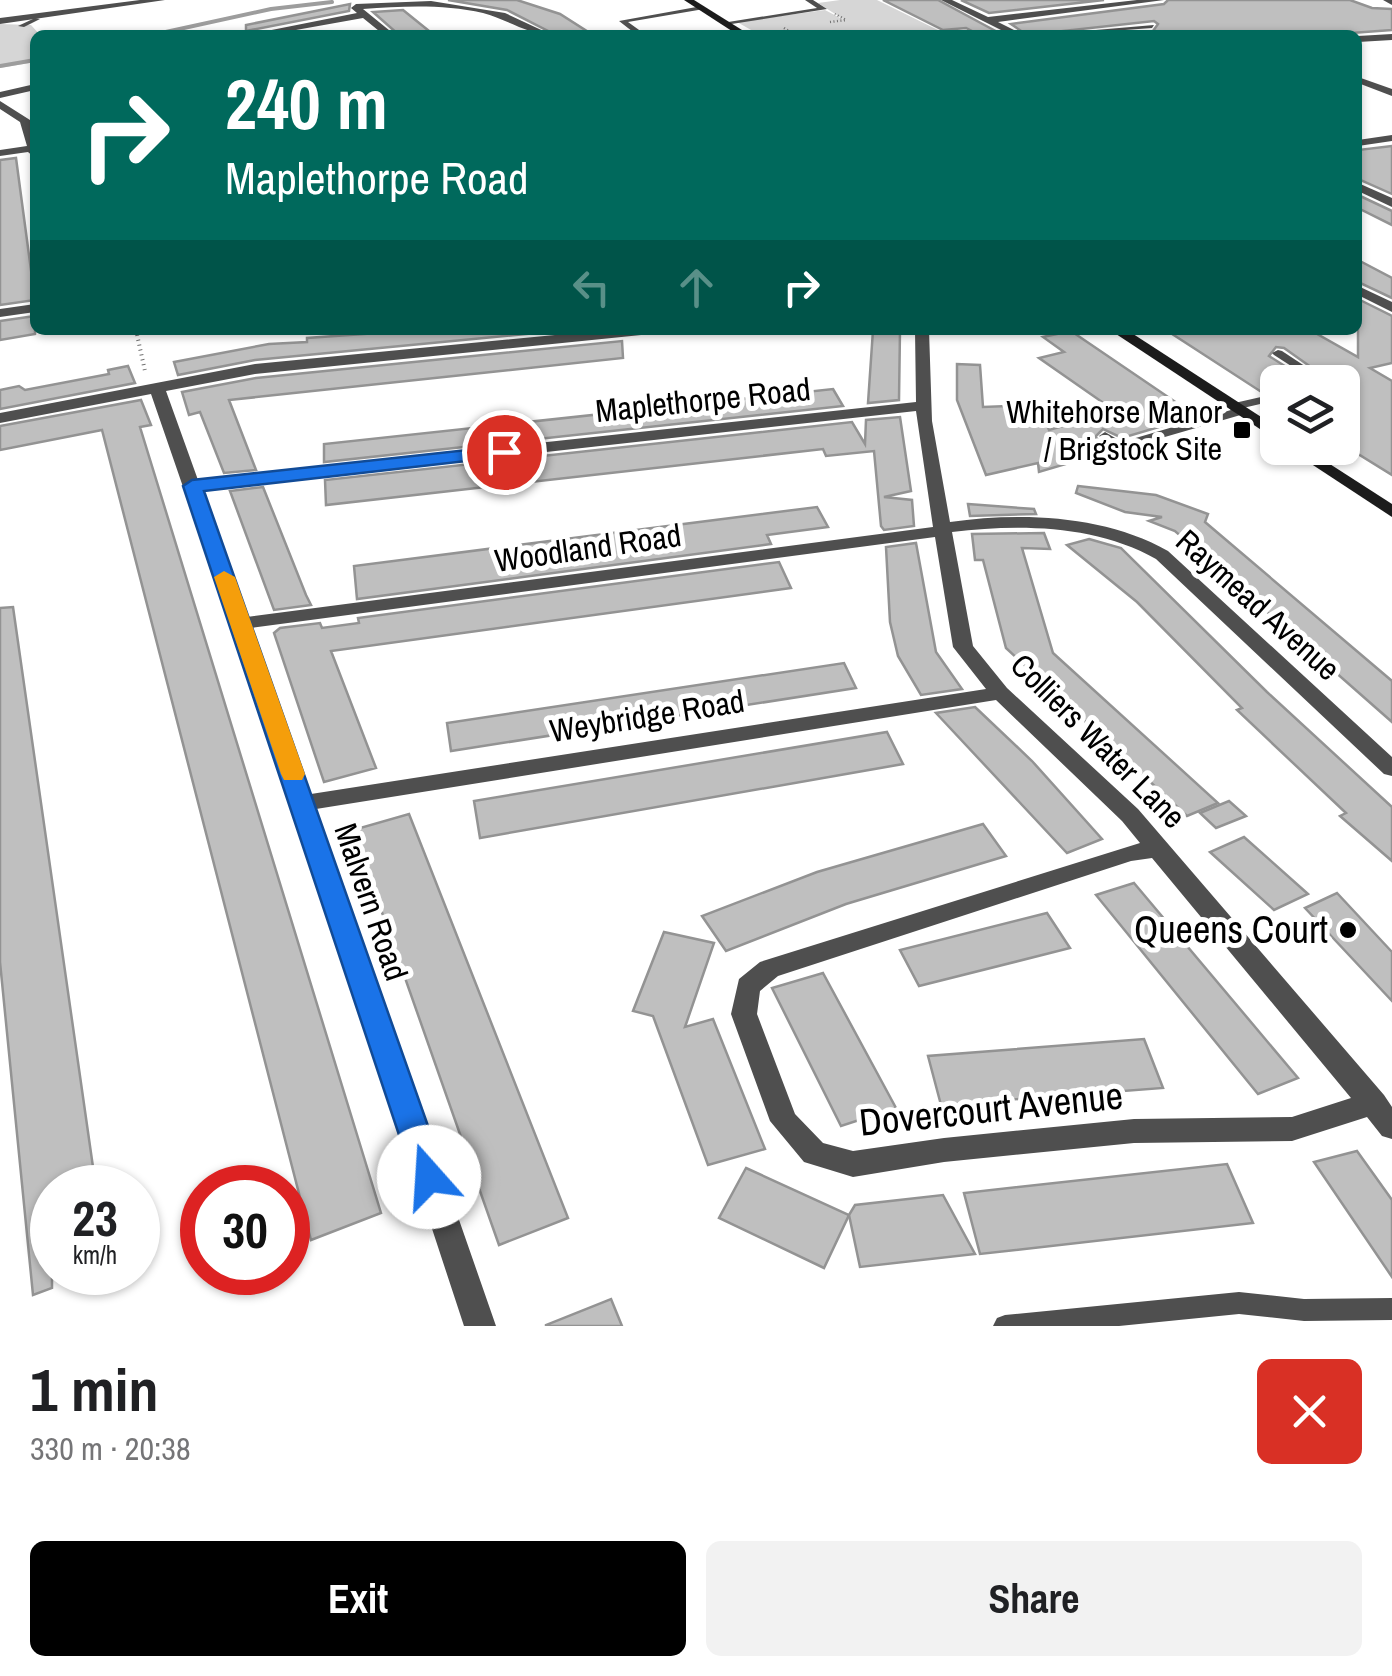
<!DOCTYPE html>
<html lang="en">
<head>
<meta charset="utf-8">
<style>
  body { margin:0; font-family:"Archivo Narrow",sans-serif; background:#f2f2f2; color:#202124; height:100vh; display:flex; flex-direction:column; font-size:38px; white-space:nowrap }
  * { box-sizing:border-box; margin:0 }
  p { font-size:32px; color:#757577 }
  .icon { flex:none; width:55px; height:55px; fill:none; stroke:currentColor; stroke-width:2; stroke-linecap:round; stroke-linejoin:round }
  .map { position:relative; height:1326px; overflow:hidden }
  .drawer { display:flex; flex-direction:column; background:#fff; flex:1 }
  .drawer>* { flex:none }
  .hud { position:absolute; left:30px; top:30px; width:1332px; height:305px; border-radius:15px; box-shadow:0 2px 8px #0004; background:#00695c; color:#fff; overflow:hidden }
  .fabs { position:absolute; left:1260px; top:365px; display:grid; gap:20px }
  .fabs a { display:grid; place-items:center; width:100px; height:100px; border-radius:15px; background:#fff; box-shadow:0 2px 8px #0004; font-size:50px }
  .speed { position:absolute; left:30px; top:1165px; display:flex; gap:20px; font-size:50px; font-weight:700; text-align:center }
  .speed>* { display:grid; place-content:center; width:130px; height:130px; border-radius:50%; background:#fff; box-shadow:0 2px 8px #0004; line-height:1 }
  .speed small { font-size:25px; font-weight:400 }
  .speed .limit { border:15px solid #d22; background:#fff; color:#111 }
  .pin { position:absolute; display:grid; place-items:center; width:85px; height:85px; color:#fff; margin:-42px; border:5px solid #fff; border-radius:50%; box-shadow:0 2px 10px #0007 }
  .me { position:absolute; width:110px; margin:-55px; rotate:341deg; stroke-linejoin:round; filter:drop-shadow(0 0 8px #0008) }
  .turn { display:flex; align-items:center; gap:35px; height:210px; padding:0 30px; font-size:45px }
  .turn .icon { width:130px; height:130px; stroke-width:2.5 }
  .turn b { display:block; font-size:70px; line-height:85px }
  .lanes { display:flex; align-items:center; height:95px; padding:0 30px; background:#0003; justify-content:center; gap:50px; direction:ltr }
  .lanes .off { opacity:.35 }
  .round { display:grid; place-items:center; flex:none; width:105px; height:105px; border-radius:15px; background:#f2f2f2 }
  .head { display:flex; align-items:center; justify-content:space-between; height:170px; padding:0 30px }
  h1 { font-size:60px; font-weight:700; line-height:75px }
  .action { display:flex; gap:20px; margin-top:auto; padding:20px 30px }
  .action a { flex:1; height:115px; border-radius:15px; background:#000; color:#fff; font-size:40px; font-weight:700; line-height:115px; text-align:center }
  .action a+a { background:#f2f2f2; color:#202124 }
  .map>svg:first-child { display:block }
</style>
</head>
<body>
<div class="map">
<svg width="1392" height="1326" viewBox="0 0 1392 1326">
  <rect width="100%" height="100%" fill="#fff"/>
  <g fill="#d6d6d6">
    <path d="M840,0H877L948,35H760L737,22L825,10L846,21L818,3Z"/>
    <path d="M0,24L31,25L40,35H35V62L0,68Z"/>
  </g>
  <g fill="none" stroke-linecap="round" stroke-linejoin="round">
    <g stroke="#9d9d9d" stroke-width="4">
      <path d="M152,35L271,9L332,2"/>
      <path d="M0,66L35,60"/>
    </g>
  </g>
  <g fill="#bfbfbf" stroke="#939393" stroke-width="2.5">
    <path d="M448,0H517L560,14L593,35H556L507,10Z"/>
    <path d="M883,0H938L1003,35H980L966,28L943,30Z"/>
    <path d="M961,0H1104L989,13Z"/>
    <path d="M1168,0H1350L1372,8L1392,9V30L1324,35H1158L1153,31L1158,24L1154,21L1027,35L1011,24L1164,4Z"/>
    <path d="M350,4L349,11L246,31V25Z"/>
    <path d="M403,10L434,35H399L373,12Z"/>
    <path d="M1392,146V194L1358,179V150Z"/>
    <path d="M16,158L35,300L0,305V160Z"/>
    <path d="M1358,195L1392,211V225L1358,208Z"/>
    <path d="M1358,260L1392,278V298L1358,282Z"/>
    <path d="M1358,299L1392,316V363L1370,368L1392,381V475L1342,444V382H1332L1284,348L1276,347L1269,356L1310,382H1278V389L1263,393L1166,330H1310L1358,357Z"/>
    <path d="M35,316V334L0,340V321Z"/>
    <path d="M421,330H568L255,360L178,375L174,362L269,344L307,342V338Z"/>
    <path d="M873,330H900L899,400L868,403Z"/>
    <path d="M1071,331L1196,416L1122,438L1103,429L1095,437L1104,444L1095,446L1103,453L1039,472L1038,463L986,475L957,400V364L980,365L983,407L1008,406L1016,424L1046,423L1049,430L1115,411L1039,358L1064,352L1043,337Z"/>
    <path d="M622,341L623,358L229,400L256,470L224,473L200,412L189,415L182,392L256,378Z"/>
    <path d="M128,366L135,383L0,409V390L19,386L25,390L109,374L108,370Z"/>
    <path d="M833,389L843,406L324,462V444Z"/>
    <path d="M141,400L151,425L140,427L381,1213L311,1240L102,430L0,450V426Z"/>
    <path d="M900,417L911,491L884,497L912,500L914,526L884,530L881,526L874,451L826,456L823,449L326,505L325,480L852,422L865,444L866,420Z"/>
    <path d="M1078,486L1156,495L1208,514L1205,522L1392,681V722L1175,531L1149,521L1162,517L1125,512L1076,493Z"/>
    <path d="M263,487L306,595L311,605L274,610L230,491Z"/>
    <path d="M968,504L1034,509L1036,514L970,516Z"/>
    <path d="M817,507L828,527L767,535L771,544L357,599L354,566Z"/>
    <path d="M1044,533L1050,549L1022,548L1053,653L1218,803L1187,816L1006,648L983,560H975L972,534Z"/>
    <path d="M1089,539L1121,548L1267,692L1392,807V861L1340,816L1346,813L1237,710L1242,708L1137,602L1067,545Z"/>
    <path d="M916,543L936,652L962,689L921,695L898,656L890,622L886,547Z"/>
    <path d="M779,562L791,588L331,651L376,768L324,782L274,633L280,628L320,623L322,628L359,623L358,618Z"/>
    <path d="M13,607L96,1188H52V1288L33,1295L0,962V608Z"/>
    <path d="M844,663L856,688L451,751L447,723Z"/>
    <path d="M975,707L1032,761L1102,839L1067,853L936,713Z"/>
    <path d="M887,732L903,764L480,838L474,801Z"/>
    <path d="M1229,801L1246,816L1216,828L1200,813Z"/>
    <path d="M409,814L568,1218L499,1245L353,830Z"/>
    <path d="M983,824L1006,856L846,904L726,951L702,916L817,872Z"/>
    <path d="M1244,837L1308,894L1274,910L1210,852Z"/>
    <path d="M1134,883L1298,1078L1258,1094L1096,895Z"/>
    <path d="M1337,893L1392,952V1001L1305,908Z"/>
    <path d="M1047,913L1070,948L919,986L900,950Z"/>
    <path d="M664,932L714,943L685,1027L713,1019L765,1149L708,1165L653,1016L633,1011Z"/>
    <path d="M823,973L896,1108L841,1126L772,988Z"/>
    <path d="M1144,1039L1163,1088L941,1105L928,1056Z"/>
    <path d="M1357,1151L1392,1200V1277L1314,1162Z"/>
    <path d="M1227,1164L1253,1223L980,1254L964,1193Z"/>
    <path d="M746,1168L849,1215L824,1268L719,1218Z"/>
    <path d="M943,1195L975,1254L860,1267L849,1215L855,1205Z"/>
    <path d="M611,1299L622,1326H546V1325Z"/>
  </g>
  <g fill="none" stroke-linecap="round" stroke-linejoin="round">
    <g stroke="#717171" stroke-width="2.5" stroke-dasharray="1 2.5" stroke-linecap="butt">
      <path d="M830,22L846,20L835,14"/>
      <path d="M784,28L795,35"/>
      <path d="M664,34L677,32"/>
    </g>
    <path stroke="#717171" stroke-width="4" stroke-dasharray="1 4" stroke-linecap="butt" d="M136,330L145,371"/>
    <g fill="#4f4f4f" fill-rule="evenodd">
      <path d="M805,0H813L827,9L725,25L722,23L817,8Z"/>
      <path d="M702,6L704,9L628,22L646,35H637L619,21Z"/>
      <path d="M35,18L40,19L24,27L18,26Z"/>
      <path d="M1154,25L1152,28L1057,35L1061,33Z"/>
      <path d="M1278,350L1282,351L1329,382H1316L1274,355L1272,353Z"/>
      <path d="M1278,393V400L1243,408L1246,411L1244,414L1120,450L1099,436L1105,432L1122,442L1231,410L1228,407L1230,404Z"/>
      <path d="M1239,1292L1304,1299L1392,1298V1320L1304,1321L1239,1314L1119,1326H993L997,1318L1005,1315Z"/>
    </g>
    <g fill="#4f4f4f" fill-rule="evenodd">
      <path d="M140,0H165L0,24V18Z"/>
      <path d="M941,0H952L988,17L1137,0H1164L998,22L1024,35H1011Z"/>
      <path d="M1383,0H1392V5Z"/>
      <path d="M431,1L505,13L552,35C529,35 506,19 483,13C444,4 403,6 363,9L395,35H384L363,18L268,35H247L357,13L351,8L356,4Z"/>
      <path d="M1358,77L1392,89V96L1358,83Z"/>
      <path d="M35,84V90L0,98V92Z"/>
      <path d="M0,101L30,120L35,135V158L28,152L0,156V150L27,146L20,122L0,109Z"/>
      <path d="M1392,135V141L1358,146V140Z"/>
      <path d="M1358,183L1392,198V207L1358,191Z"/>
      <path d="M1358,286L1392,302V312L1358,295Z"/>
      <path d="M35,304V312L0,317V309Z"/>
      <path d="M607,330H658L651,334L255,374L166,391L198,480L916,402L915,330H929L932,421L950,522C1022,512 1104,515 1168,551L1392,757V776L1384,774L1156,559C1095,525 1020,524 952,532L973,646L1007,688L1138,809L1384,1095L1392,1107V1139L1382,1136L1367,1117L1292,1141L1134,1143L944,1162L853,1177L804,1162L770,1121L731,1014L739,979L760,962L1140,843L1122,821L996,700L316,809L496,1326H464L292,803L151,394L0,423V413L255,364ZM916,411L933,527L247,617L202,490ZM935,537L953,647L986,689L311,794L251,628ZM1152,858L1351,1098L1292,1117L1134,1119L944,1138L853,1151L823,1143L795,1114L757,1014L760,991L778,976L1131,861Z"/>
    </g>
    <path fill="#4f4f4f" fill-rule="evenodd" d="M1392,34V40L1358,42V36Z"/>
    <g fill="#1c1c1c" fill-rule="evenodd">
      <path d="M684,0H694L750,35H738Z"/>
      <path d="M1110,330H1127L1278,428V441Z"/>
      <path d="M1287,448H1305L1392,504V517Z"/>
    </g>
  </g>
  <path fill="#1a73e8" stroke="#114b97" stroke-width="2.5" d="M504,446L513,452L511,456L204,491L446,1177L441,1187L429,1191L418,1187L413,1177L183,486L192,480Z"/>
  <path fill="#f59e0b" d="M224,571L235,577L305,774L302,780H284L281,774L214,577Z"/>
  <g fill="#000" stroke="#fff" stroke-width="4">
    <rect x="1232" y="420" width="20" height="20" rx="5"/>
    <circle cx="1348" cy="930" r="10"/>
  </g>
  <g text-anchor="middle" stroke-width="10" stroke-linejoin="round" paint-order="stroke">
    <g font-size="32" fill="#000" stroke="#fff">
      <text transform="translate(703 400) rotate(-6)" y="11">Maplethorpe Road</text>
      <text transform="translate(588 548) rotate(-8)" y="11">Woodland Road</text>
      <text transform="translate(1258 605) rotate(42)" y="11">Raymead Avenue</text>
      <text transform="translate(647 716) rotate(-9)" y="11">Weybridge Road</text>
      <text transform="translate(1098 741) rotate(45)" y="11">Colliers Water Lane</text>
      <text transform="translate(371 902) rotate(71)" y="11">Malvern Road</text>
    </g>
    <g font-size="32" fill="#000" stroke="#fff" text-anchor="end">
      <text x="1222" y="423">Whitehorse Manor<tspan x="1222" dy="37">/ Brigstock Site</tspan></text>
    </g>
    <g font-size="38" fill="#000" stroke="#fff" text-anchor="end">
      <text x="1328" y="943">Queens Court</text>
    </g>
    <g font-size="38" fill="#000" stroke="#fff">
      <text transform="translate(991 1109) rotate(-6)" y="13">Dovercourt Avenue</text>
    </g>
  </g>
</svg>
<div class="fabs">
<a><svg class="icon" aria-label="layers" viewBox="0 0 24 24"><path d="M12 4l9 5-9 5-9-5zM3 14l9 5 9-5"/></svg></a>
</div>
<div class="speed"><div>23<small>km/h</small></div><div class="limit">30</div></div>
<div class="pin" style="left:504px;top:452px;background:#d93025"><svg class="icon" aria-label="arrive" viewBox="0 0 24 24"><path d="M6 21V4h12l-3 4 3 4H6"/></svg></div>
<svg class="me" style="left:429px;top:1177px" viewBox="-20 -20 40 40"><circle r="19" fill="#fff"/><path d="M0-13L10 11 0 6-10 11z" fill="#1a73e8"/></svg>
<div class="hud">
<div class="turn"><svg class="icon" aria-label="right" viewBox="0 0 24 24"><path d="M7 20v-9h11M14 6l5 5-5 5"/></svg><div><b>240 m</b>Maplethorpe Road</div></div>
<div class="lanes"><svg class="icon off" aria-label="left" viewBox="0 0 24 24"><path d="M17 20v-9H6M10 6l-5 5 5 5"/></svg><svg class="icon off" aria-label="ahead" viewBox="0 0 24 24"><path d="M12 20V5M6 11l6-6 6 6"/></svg><svg class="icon" aria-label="right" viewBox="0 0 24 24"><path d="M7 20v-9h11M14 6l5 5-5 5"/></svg></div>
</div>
</div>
<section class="drawer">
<div class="head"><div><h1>1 min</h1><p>330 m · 20:38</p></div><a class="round" style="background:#d93025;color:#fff"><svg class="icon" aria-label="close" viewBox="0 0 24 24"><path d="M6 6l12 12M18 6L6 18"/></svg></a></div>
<div class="action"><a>Exit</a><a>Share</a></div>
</section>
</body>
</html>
